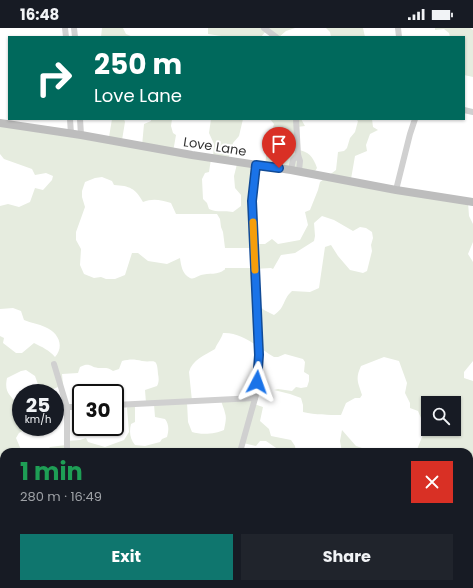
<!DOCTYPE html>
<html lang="en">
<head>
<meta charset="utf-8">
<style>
  body { margin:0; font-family:Poppins,sans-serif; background:#20242c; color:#f1f3f6; height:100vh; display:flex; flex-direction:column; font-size:15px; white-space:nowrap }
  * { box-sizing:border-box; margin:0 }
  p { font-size:13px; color:#9ea1a6 }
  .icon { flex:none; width:22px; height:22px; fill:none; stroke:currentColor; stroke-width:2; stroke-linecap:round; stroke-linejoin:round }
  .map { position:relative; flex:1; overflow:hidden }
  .side { position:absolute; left:0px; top:420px; width:473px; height:140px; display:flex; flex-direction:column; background:#171b24; border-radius:12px 12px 0 0; box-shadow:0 1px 3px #0004 }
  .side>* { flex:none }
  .hud { position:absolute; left:8px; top:8px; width:457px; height:84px; border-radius:0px; box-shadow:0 1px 3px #0004; background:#00695c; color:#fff; overflow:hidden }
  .fabs { position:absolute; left:421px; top:368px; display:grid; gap:8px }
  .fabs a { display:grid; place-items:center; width:40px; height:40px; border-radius:0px; background:#171b24; box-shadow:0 1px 3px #0004; font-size:20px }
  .speed { position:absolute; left:12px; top:356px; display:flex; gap:8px; font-size:20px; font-weight:700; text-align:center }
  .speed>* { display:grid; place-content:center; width:52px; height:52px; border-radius:50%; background:#171b24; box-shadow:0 1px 3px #0004; line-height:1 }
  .speed small { font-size:10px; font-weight:400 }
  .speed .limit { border:2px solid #111; border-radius:6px; background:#fff; color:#111 }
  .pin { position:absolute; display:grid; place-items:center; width:34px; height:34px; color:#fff; margin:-41px -17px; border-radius:50% 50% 50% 0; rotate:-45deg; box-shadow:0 0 4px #0007 }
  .pin .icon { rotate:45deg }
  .me { position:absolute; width:44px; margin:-22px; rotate:4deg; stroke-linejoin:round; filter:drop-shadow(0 0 3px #0008) }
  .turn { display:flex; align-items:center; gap:14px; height:84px; padding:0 20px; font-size:18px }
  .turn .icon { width:52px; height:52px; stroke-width:2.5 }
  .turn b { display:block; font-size:28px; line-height:34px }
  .round { display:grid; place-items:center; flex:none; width:42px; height:42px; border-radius:0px; background:#20242c }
  .summary { display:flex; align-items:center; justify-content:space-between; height:68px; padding:0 20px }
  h1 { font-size:24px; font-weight:700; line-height:30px; color:#1e9e55 }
  .cta { display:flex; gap:8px; margin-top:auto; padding:8px 20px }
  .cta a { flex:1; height:46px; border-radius:0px; background:#0f766e; color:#fff; font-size:16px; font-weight:700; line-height:46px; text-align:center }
  .cta a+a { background:#20242c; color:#f1f3f6 }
  .status { display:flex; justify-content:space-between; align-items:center; height:28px; padding:0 20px; background:#171b24; direction:ltr }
  .status svg { height:11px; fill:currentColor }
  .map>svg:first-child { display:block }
</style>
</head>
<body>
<div class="status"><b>16:48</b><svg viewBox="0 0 49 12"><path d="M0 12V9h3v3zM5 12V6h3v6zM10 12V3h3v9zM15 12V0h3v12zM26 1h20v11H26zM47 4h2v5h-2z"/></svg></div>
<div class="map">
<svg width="473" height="560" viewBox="0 0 473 560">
  <rect width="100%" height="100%" fill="#fff"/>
  <g fill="#e6ecdf" fill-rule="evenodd">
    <path d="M102,0H123L126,6L133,9H101Z"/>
    <path d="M208,0H295L286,3L279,9L266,3L261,9H228L208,6Z"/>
    <path d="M326,0H363L365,9H331L330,4Z"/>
    <path d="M435,0H470L473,2V49L464,47V9H450L449,5L444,1L435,2Z"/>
    <path d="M112,91H124L125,94L122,112L142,118L144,96L151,93V91H172L171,98L173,105L176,107L173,124L211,131L209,144L205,145L202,151L203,171L207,175L209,181C218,185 224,182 233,184L241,178V167L235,160L234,148L237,136L254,138V216H265L272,211L278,216L300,212L308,197L305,184L310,182L318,162L320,154L336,142L338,124L344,123L347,120L350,110L355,104L358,93L356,91H372L373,99L378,102L370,106L366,117L367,123L355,128L351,151L468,174L469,188L473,196V214L468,226L473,234V333L464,344V350L473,353V560H351L355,556H469V424H416L424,404V397L418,383L410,380V375L405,365L407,355L399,333L384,329L361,338C355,351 358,354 362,367L360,370H355L346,375L341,387C328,387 316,387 303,384V377L301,370L290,366L274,362L278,361L292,363L296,359L301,360L307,359L309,353V347L304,344L305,334L303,331L285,326L278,329H274C258,320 243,304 223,305C221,312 217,315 215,321C205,327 192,332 189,344L192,373L187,374L188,394L192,404C201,407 216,406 224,402C225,396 227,390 225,385C224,380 222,377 221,372L254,371V376L263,379L260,393L269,401L271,408L291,412L295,418L296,424H282L266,413H260L256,418L243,415L240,424H46L50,419L66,417L67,413L80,412L86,410L88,414L105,419L124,412L129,404L127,380L128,378H135V394L131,396C129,404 130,411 135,417L145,418L160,414L162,411L167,409C169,402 169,396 165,391L155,389L154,376L146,375L145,362L157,358C159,354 159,351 158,346C157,328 154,335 142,333C134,331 130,331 122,333L119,341L113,343C108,339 105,340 98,340C90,339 90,334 80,339L78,345L62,346L63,357L51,362H40L35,348L26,342L21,343L7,350C4,365 10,366 17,376L21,377V399H29L19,405L16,410L22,424H4V556H6L7,560H0V527L2,517L0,514V308L4,310L3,315L16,325H22L34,315C42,319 49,322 55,329C65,318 58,304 45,299C39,296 31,295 24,292L21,283L13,280L0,281V178L8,176L19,179L30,174L35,160L43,162L52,152L53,148L46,145L35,147L32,141L4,131L0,126V96L109,109ZM102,149L112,153L114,157C130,158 135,160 143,174C153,170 161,172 171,175L176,186H217L220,191L221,199L223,204L225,220H252V240H225C225,241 225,242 224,242C219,247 208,245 201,247C197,248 194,252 190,250C182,246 181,237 180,230L167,236L148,233L138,225H132L125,247L115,251H106L101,249L94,250L84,246L80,237L81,221L76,212V204L85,179L82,169V163L85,154L95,150ZM322,188L334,192L353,203L360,199L366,200L372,204L373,210L371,217L372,223L367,243L363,245L350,242L338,228L331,217L325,219L319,260L310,264L292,263C282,272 286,279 274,287L264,282L255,274L254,241L271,240L273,241L281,227L295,225L314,213L315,208L314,195ZM428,375H454V401H428Z"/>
    <path d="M211,91H243L239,108L233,115L228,132L213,130L214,116L209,105Z"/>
    <path d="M270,91H301L305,98L297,99V122C309,123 313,129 317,140L312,148L265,139L267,119L274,96Z"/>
    <path d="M342,402L356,418L368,422L369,424H342L340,413Z"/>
    <path d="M178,556H328L333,560H176Z"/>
  </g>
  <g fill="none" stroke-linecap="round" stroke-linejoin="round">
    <g stroke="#cfe2ee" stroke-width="1.5">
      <path d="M469,523L473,520"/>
      <path d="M407,560L411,556"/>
    </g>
    <g stroke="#d0d0d0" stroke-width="6">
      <path d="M65,0L66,9"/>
      <path d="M74,0L75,9"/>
      <path d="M264,0L276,9"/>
      <path d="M398,0L399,9"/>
      <path d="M464,82L473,84"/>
      <path d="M70,91L71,106"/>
      <path d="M80,91L81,107"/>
      <path d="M296,91L298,127L300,133L299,143"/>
      <path d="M291,142L293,132L298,127"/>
      <path d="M396,162L410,106L415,91"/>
      <path d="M54,336L67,379V424"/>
      <path d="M115,377L255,370"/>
      <path d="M67,379H81"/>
      <path d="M240,424L256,367L259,327L252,173L256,137"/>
      <path d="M110,560L118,556"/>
    </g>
    <path stroke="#bdbdbd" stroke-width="8" d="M0,95L81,107L192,127L291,142L396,162L473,174"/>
  </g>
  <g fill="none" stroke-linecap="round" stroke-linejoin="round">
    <defs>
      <path id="route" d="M257,354L259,327L252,173L256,137L279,140"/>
    </defs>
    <use href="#route" stroke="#114b97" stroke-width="10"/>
    <use href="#route" stroke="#1a73e8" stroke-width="7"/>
    <path stroke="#f59e0b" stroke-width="7" d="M253,194L255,242"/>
  </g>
  <g text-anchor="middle" stroke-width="4" stroke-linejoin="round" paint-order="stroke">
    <g font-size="13" fill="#333" stroke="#fff">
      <text transform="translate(215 118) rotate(9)" y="5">Love Lane</text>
    </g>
  </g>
</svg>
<div class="fabs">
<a><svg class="icon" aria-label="search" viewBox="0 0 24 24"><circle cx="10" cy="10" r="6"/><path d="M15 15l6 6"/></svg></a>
</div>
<div class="speed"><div>25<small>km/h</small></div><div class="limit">30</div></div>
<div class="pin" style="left:279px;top:140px;background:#d93025"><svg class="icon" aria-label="arrive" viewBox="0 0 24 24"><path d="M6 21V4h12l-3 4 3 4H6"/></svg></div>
<svg class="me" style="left:257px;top:354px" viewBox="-20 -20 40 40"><path d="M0-17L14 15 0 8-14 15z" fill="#1a73e8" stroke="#fff" stroke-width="4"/></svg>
<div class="hud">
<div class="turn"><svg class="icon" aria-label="right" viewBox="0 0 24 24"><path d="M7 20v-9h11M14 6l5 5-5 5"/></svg><div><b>250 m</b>Love Lane</div></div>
</div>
<section class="side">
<div class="summary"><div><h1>1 min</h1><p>280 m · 16:49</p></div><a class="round" style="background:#d93025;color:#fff"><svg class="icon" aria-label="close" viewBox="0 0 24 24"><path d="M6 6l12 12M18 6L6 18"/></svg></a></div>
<div class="cta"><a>Exit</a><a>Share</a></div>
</section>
</div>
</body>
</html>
